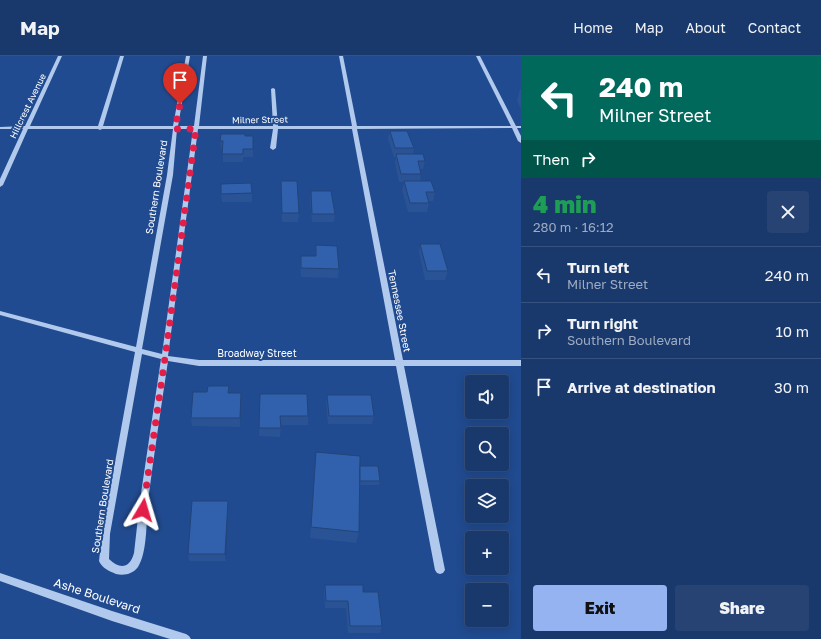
<!DOCTYPE html>
<html lang="en">
<head>
<meta charset="utf-8">
<style>
  body { margin:0; font-family:"Golos Text",sans-serif; background:#264374; color:#f1f3f6; height:100vh; display:flex; flex-direction:column; font-size:15px; white-space:nowrap }
  * { box-sizing:border-box; margin:0 }
  p { font-size:13px; color:#9facc2 }
  .icon { flex:none; width:22px; height:22px; fill:none; stroke:currentColor; stroke-width:2; stroke-linecap:round; stroke-linejoin:round }
  .map { position:relative; flex:1; overflow:hidden }
  .panel { display:flex; flex-direction:column; background:#19386c; width:300px }
  .panel>* { flex:none }
  .hud { background:#00695c; color:#fff; overflow:hidden }
  .fabs { position:absolute; left:465px; top:319px; display:grid; gap:8px }
  .fabs a { display:grid; place-items:center; width:44px; height:44px; border-radius:4px; background:#19386c; box-shadow:0 2px 10px #0003,0 0 0 1px #37527f; font-size:20px }
  .pin { position:absolute; display:grid; place-items:center; width:34px; height:34px; color:#fff; margin:-41px -17px; border-radius:50% 50% 50% 0; rotate:-45deg; box-shadow:0 0 4px #0007 }
  .pin .icon { rotate:45deg }
  .me { position:absolute; width:44px; margin:-22px; rotate:7deg; stroke-linejoin:round; filter:drop-shadow(0 0 3px #0008) }
  .turn { display:flex; align-items:center; gap:14px; height:84px; padding:0 12px; font-size:18px }
  .turn .icon { width:52px; height:52px; stroke-width:2.5 }
  .turn b { display:block; font-size:28px; line-height:34px }
  .then { display:flex; align-items:center; height:38px; padding:0 12px; background:#0003; gap:8px; font-size:15px }
  .round { display:grid; place-items:center; flex:none; width:42px; height:42px; border-radius:4px; background:#264374 }
  .head { display:flex; align-items:center; justify-content:space-between; height:68px; padding:0 12px }
  h1 { font-size:24px; font-weight:800; line-height:30px; color:#1e9e55 }
  .cta { display:flex; gap:8px; margin-top:auto; padding:8px 12px }
  .cta a { flex:1; height:46px; border-radius:4px; background:#95b2f1; color:#111; font-size:16px; font-weight:800; line-height:46px; text-align:center }
  .cta a+a { background:#264374; color:#f1f3f6 }
  ul { padding:0; list-style:none }
  li { display:flex; align-items:center; gap:12px; height:56px; padding:0 12px; border-top:1px solid #37527f }
  li div { flex:1 }
  li b { display:block; font-size:15px }
  li em { font-style:normal }
  header { display:flex; align-items:center; gap:24px; box-sizing:border-box; height:56px; padding:0 20px; background:#19386c; border-bottom:1px solid #37527f }
  header strong { font-size:19px }
  nav { display:flex; gap:22px; margin-inline-start:auto; font-size:14px }
  main { display:flex; flex:1; min-height:0 }
  .map>svg:first-child { display:block }
</style>
</head>
<body>
<header>
<strong>Map</strong>
<nav><a>Home</a><a>Map</a><a>About</a><a>Contact</a></nav>
</header>
<main>
<div class="map">
<svg width="521" height="583" viewBox="0 0 521 583">
  <rect width="100%" height="100%" fill="#214b90"/>
  <g fill="none" stroke-linecap="round" stroke-linejoin="round">
    <g fill="#b1c9ec" fill-rule="evenodd">
      <path d="M58,0H62L30,70H98L120,0H124L103,70H173L186,0H190L178,70H194L203,0H207L199,70H273L271,33L273,32L275,33L278,70H352L339,0H343L357,70H511L476,0H480L516,70H521V72H517L521,80V87L518,85L512,72L357,73L403,304H521V310H404L445,514L443,517L440,518L437,517L435,514L396,310H199L168,305C161,352 154,398 148,445C146,463 148,495 138,511C133,518 124,520 116,518C109,515 102,512 99,505L102,478L135,296L0,259V255L136,291L167,119L173,73H102L100,74L98,73H28L3,129L0,131V123L23,73H0V71L25,70ZM177,73H193L162,298L142,293L173,119ZM198,73H273L270,92L273,94L276,92L278,73H352L395,304H199L168,300ZM142,298L161,303L140,444L134,497C130,512 120,514 109,503L110,478Z"/>
      <path d="M0,517L112,555L186,578L189,580L191,583H170L112,565L0,525Z"/>
    </g>
  </g>
  <g fill="#2a5395">
    <path d="M520,33H521V53L517,45Z"/>
    <path d="M390,75L414,92L413,98L425,105L423,113H420L421,118L420,125L435,136L433,145H428L429,147L427,156H408L402,134L404,126H399L395,107L396,101H394L388,83Z"/>
    <path d="M245,80H253V101H243V106H223V93H221L220,85Z"/>
    <path d="M281,125L299,157L298,166H282Z"/>
    <path d="M311,135L335,158L334,166H312L310,143Z"/>
    <path d="M252,137V146H222L221,138Z"/>
    <path d="M420,188L448,215L445,224H425L419,196Z"/>
    <path d="M316,189L339,213L338,222L301,221L300,209L301,200H315Z"/>
    <path d="M229,330V337L241,346L240,371L192,370L191,362L207,336Z"/>
    <path d="M260,338L308,360V369H281L280,381L259,380Z"/>
    <path d="M327,339L374,360L372,368H328L326,347Z"/>
    <path d="M316,396L360,410L380,425L379,429H360L359,476L356,487L310,482Z"/>
    <path d="M228,453L226,505H189L188,498Z"/>
    <path d="M325,529L363,536L382,570L380,577H348L346,552H325L324,536Z"/>
  </g>
  <g fill="#224479">
    <path d="M241,337V346L240,371V362Z"/>
    <path d="M228,445V453L226,505L225,498Z"/>
  </g>
  <g fill="#3161ad" stroke="#224479">
    <path d="M390,75H407L414,92H395Z"/>
    <path d="M221,78H245V80H253V93H243V98H222L223,85H220Z"/>
    <path d="M396,98H423L425,105H418L421,118H401Z"/>
    <path d="M281,125H297L299,157H282Z"/>
    <path d="M404,125H431L435,136H426L429,147H410Z"/>
    <path d="M251,127L252,137L221,138V128Z"/>
    <path d="M311,135H331L335,158H312Z"/>
    <path d="M420,188H440L448,215H427Z"/>
    <path d="M316,189L337,190L339,213L301,212V200H316Z"/>
    <path d="M208,330H229L228,337H241L240,362H191L193,336H207Z"/>
    <path d="M260,338H307L308,360H280L281,372H259Z"/>
    <path d="M327,339H371L374,360H329Z"/>
    <path d="M316,396L360,400L359,476L311,471Z"/>
    <path d="M360,410H378L380,425H360Z"/>
    <path d="M192,445H228L225,498H188Z"/>
    <path d="M325,529H363V536H378L382,570H350L348,545H326Z"/>
  </g>
  <g fill="none" stroke-linecap="round" stroke-linejoin="round">
    <path stroke="#e11d48" stroke-width="7" stroke-dasharray="0 12.6" d="M143,454L165,302L196,73H175L180,48"/>
  </g>
  <g text-anchor="middle" stroke-width="4" stroke-linejoin="round" paint-order="stroke">
    <g font-size="9" fill="#fff" stroke="#214b90">
      <text transform="translate(28 50) rotate(-64)" y="3">Hillcrest Avenue</text>
      <text transform="translate(260 64) rotate(-1)" y="3">Milner Street</text>
    </g>
    <g font-size="10" fill="#fff" stroke="#214b90">
      <text transform="translate(156 131) rotate(-81)" y="4">Southern Boulevard</text>
      <text transform="translate(400 255) rotate(79)" y="4">Tennessee Street</text>
      <text x="257" y="301">Broadway Street</text>
      <text transform="translate(102 450) rotate(-81)" y="4">Southern Boulevard</text>
    </g>
    <g font-size="12" fill="#fff" stroke="#214b90">
      <text transform="translate(97 540) rotate(18)" y="4">Ashe Boulevard</text>
    </g>
  </g>
</svg>
<div class="fabs">
<a><svg class="icon" aria-label="sound" viewBox="0 0 24 24"><path d="M4 9h4l5-4v14l-5-4H4zM17 9q2 3 0 6"/></svg></a>
<a><svg class="icon" aria-label="search" viewBox="0 0 24 24"><circle cx="10" cy="10" r="6"/><path d="M15 15l6 6"/></svg></a>
<a><svg class="icon" aria-label="layers" viewBox="0 0 24 24"><path d="M12 4l9 5-9 5-9-5zM3 14l9 5 9-5"/></svg></a>
<a>+</a>
<a>−</a>
</div>
<div class="pin" style="left:180px;top:48px;background:#d93025"><svg class="icon" aria-label="arrive" viewBox="0 0 24 24"><path d="M6 21V4h12l-3 4 3 4H6"/></svg></div>
<svg class="me" style="left:143px;top:454px" viewBox="-20 -20 40 40"><path d="M0-17L14 15 0 8-14 15z" fill="#e11d48" stroke="#fff" stroke-width="4"/></svg>
</div>
<section class="panel">
<div class="hud">
<div class="turn"><svg class="icon" aria-label="left" viewBox="0 0 24 24"><path d="M17 20v-9H6M10 6l-5 5 5 5"/></svg><div><b>240 m</b>Milner Street</div></div>
<div class="then">Then<svg class="icon" aria-label="right" viewBox="0 0 24 24"><path d="M7 20v-9h11M14 6l5 5-5 5"/></svg></div>
</div>
<div class="head"><div><h1>4 min</h1><p>280 m · 16:12</p></div><a class="round"><svg class="icon" aria-label="close" viewBox="0 0 24 24"><path d="M6 6l12 12M18 6L6 18"/></svg></a></div>
<ul>
<li><svg class="icon" aria-label="left" viewBox="0 0 24 24"><path d="M17 20v-9H6M10 6l-5 5 5 5"/></svg><div><b>Turn left</b><p>Milner Street</p></div><em>240 m</em></li>
<li><svg class="icon" aria-label="right" viewBox="0 0 24 24"><path d="M7 20v-9h11M14 6l5 5-5 5"/></svg><div><b>Turn right</b><p>Southern Boulevard</p></div><em>10 m</em></li>
<li><svg class="icon" aria-label="arrive" viewBox="0 0 24 24"><path d="M6 21V4h12l-3 4 3 4H6"/></svg><div><b>Arrive at destination</b></div><em>30 m</em></li>
</ul>
<div class="cta"><a>Exit</a><a>Share</a></div>
</section>
</main>
</body>
</html>
